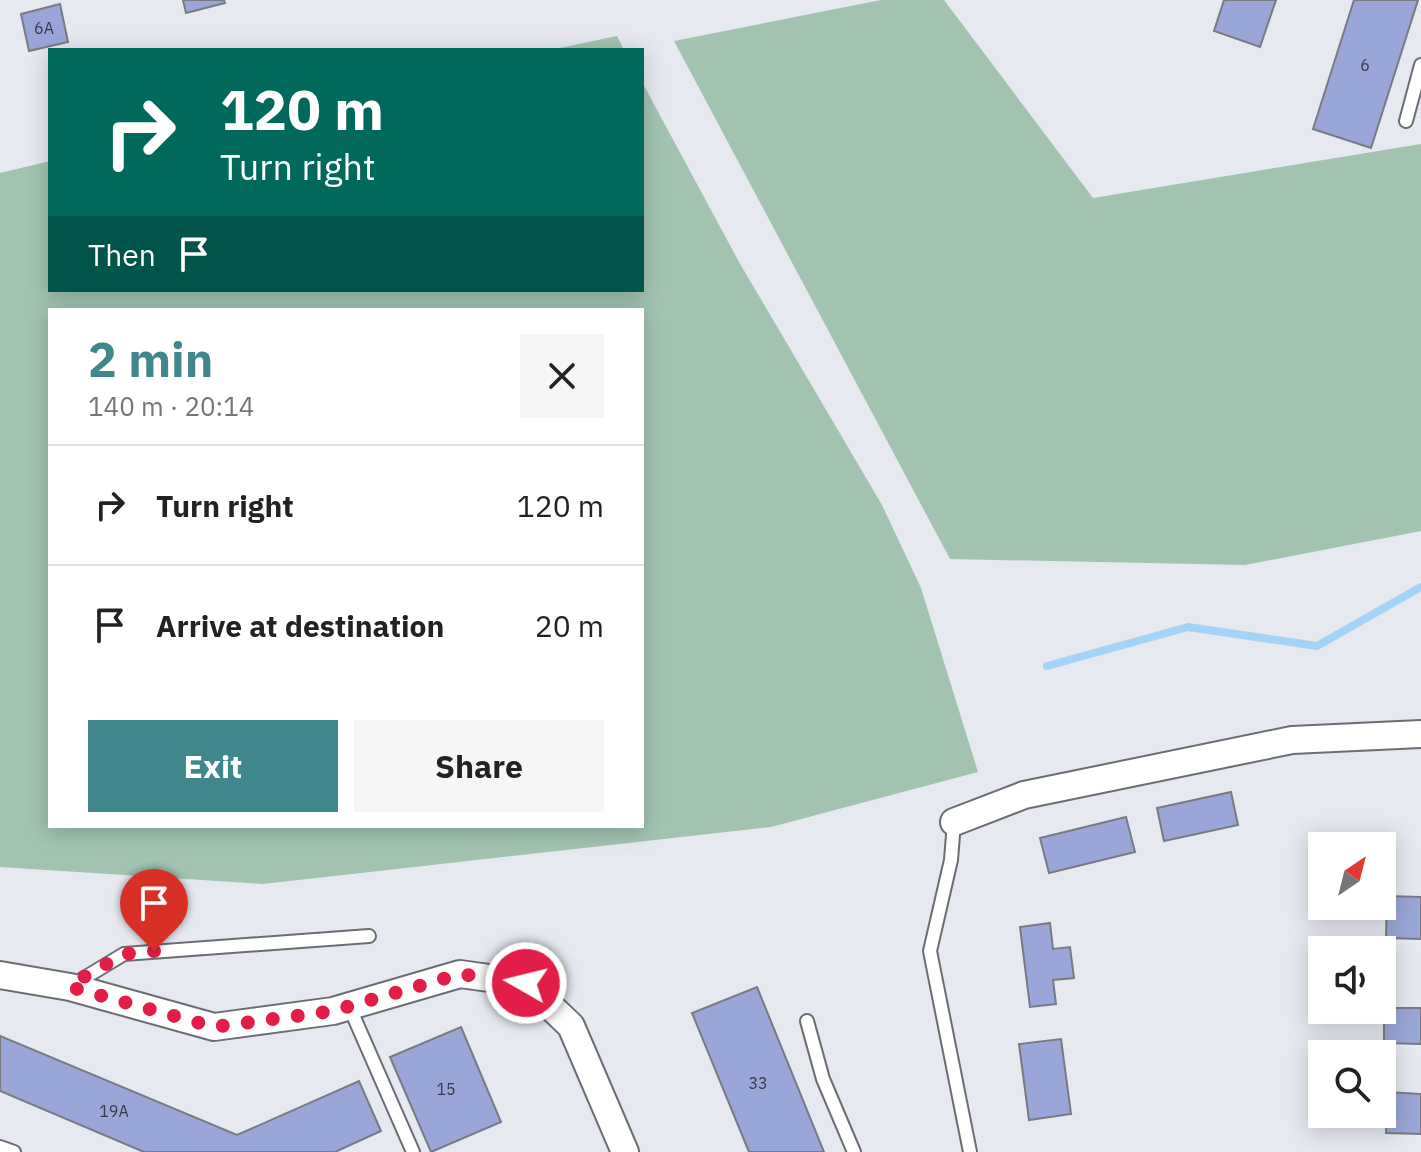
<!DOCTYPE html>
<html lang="en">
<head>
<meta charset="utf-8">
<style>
  body { margin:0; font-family:"IBM Plex Sans",sans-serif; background:#f6f6f6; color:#222; height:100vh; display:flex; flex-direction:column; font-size:30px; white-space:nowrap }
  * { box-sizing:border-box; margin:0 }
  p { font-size:26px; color:#767676 }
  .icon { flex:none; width:44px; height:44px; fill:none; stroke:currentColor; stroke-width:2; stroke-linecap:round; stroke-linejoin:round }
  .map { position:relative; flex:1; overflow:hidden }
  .details { position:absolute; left:48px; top:308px; width:596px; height:520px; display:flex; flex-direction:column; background:#fff; border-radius:0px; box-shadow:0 4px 20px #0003 }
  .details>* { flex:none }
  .banner { position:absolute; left:48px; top:48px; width:596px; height:244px; border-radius:0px; box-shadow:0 4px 20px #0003; background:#00695c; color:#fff; overflow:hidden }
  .needle { width:52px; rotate:35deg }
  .tools { position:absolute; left:1308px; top:832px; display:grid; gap:16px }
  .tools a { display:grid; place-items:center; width:88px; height:88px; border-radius:0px; background:#fff; box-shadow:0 4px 20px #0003; font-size:40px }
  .pin { position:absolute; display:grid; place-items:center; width:68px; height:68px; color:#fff; margin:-82px -34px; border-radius:50% 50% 50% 0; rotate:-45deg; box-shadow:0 0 8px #0007 }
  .pin .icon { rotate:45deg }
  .me { position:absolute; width:88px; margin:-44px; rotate:278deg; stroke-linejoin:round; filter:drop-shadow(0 0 6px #0008) }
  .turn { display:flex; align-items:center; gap:28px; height:168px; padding:0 40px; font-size:36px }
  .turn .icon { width:104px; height:104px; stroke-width:2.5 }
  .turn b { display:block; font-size:56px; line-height:68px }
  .then { display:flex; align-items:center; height:76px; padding:0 40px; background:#0003; gap:16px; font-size:30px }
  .round { display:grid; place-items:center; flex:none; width:84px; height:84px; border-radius:0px; background:#f6f6f6 }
  .head { display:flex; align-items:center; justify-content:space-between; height:136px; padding:0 40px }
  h1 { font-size:48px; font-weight:800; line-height:60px; color:#3f878c }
  .primary-button { display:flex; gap:16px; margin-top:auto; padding:16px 40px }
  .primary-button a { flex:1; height:92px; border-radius:0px; background:#3f878c; color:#fff; font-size:32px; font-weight:800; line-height:92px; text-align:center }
  .primary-button a+a { background:#f6f6f6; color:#222 }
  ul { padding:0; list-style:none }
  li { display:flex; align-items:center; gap:24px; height:120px; padding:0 40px; border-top:2px solid #e0e0e0 }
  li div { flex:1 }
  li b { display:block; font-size:30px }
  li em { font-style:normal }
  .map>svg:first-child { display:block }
</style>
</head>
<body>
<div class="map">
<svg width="1421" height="1152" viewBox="0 0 1421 1152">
  <rect width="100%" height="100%" fill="#e6e9f0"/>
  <g fill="#a1c3b0" fill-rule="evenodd">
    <path d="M881,0H944L1093,198L1421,144V531L1245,565L950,559L674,41Z"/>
    <path d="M617,36L624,50H550Z"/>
    <path d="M642,82L739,262L882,505L921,588L978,772L771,827L263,884L0,867V173L50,161V290H642ZM50,310H642V826H50Z"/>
  </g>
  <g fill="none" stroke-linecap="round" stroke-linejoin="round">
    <path stroke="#a3d4f8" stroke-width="8" d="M1047,666L1188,627L1317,646L1421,587"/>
  </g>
  <g fill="#99a6d7" stroke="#797b81" stroke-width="2">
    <path d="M183,0H224L225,3L186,13Z"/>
    <path d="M1224,0H1276L1260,47L1214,31Z"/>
    <path d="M1354,0H1418L1371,148L1313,129Z"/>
    <path d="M60,4L68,42L29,51L21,14Z"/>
    <path d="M1231,792L1238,825L1164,841L1157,808Z"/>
    <path d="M1126,817L1135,852L1049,873L1040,838Z"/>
    <path d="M1387,896L1421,897V939L1386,938Z"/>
    <path d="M1050,923L1053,949L1070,947L1074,978L1053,980L1056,1004L1030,1007L1020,927Z"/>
    <path d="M757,987L824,1152H749L692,1013Z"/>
    <path d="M1384,1008H1421V1044L1384,1043Z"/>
    <path d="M461,1027L501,1122L431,1152L390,1057Z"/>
    <path d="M0,1036L237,1135L359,1081L381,1131L335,1152H144L0,1091Z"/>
    <path d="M1061,1039L1071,1114L1029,1120L1019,1044Z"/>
    <path d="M1387,1092L1421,1094V1134L1386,1133Z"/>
  </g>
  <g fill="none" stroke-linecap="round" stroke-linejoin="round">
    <defs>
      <g id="lane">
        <path d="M1406,121L1421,65"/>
        <path d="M954,822L951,860L930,951L970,1152"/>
        <path d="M71,986L124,954L369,936"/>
        <path d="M349,1006L413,1152"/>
        <path d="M807,1021L823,1079L854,1152"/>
        <path d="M0,1147L14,1152"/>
      </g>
      <g id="street">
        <path d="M954,822L1024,795L1292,740L1421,734"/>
        <path d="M0,975L70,987L214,1027L333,1011L460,974L526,983L571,1026L625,1152"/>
      </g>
    </defs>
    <use href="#lane" stroke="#6b6d73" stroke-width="16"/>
    <use href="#street" stroke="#6b6d73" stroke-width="30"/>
    <use href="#lane" stroke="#fff" stroke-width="12"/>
    <use href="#street" stroke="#fff" stroke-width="26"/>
  </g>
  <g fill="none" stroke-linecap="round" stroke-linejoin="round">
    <path stroke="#e11d48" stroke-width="14" stroke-dasharray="0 25.2" d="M154,951L124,954L75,982L70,987L214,1027L333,1011L460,974L526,983"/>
  </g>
  <g text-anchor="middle" stroke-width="8" stroke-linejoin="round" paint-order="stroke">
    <g font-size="16" fill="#353948">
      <text x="44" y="34">6А</text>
      <text x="1365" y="71">6</text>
      <text x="758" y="1089">33</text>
      <text x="446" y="1095">15</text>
      <text x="114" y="1117">19А</text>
    </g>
  </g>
</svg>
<div class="tools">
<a><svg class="needle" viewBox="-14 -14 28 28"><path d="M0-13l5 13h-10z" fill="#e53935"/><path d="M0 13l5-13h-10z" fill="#767676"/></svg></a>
<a><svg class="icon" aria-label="sound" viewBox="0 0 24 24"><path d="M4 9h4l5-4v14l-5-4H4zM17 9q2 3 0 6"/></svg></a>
<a><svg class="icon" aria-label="search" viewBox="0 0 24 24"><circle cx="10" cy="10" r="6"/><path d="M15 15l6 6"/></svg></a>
</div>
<div class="pin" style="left:154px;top:951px;background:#d93025"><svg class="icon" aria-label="arrive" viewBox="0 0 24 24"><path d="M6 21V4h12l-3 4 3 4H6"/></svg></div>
<svg class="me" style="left:526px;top:983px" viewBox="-20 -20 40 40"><circle r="17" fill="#e11d48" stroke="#fff" stroke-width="3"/><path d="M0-11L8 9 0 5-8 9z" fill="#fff"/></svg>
<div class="banner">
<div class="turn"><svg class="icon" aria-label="right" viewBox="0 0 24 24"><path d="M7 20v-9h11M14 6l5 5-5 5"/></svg><div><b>120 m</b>Turn right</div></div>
<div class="then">Then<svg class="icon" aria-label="arrive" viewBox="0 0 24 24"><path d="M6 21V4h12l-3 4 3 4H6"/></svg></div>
</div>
<section class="details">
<div class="head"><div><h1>2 min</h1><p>140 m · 20:14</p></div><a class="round"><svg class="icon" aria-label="close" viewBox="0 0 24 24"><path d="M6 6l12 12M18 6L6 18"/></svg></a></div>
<ul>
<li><svg class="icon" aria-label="right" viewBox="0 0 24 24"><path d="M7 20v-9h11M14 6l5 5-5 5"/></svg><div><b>Turn right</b></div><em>120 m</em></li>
<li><svg class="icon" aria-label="arrive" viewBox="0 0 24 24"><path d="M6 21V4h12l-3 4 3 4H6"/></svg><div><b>Arrive at destination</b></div><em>20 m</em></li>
</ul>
<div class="primary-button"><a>Exit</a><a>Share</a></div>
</section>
</div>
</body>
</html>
